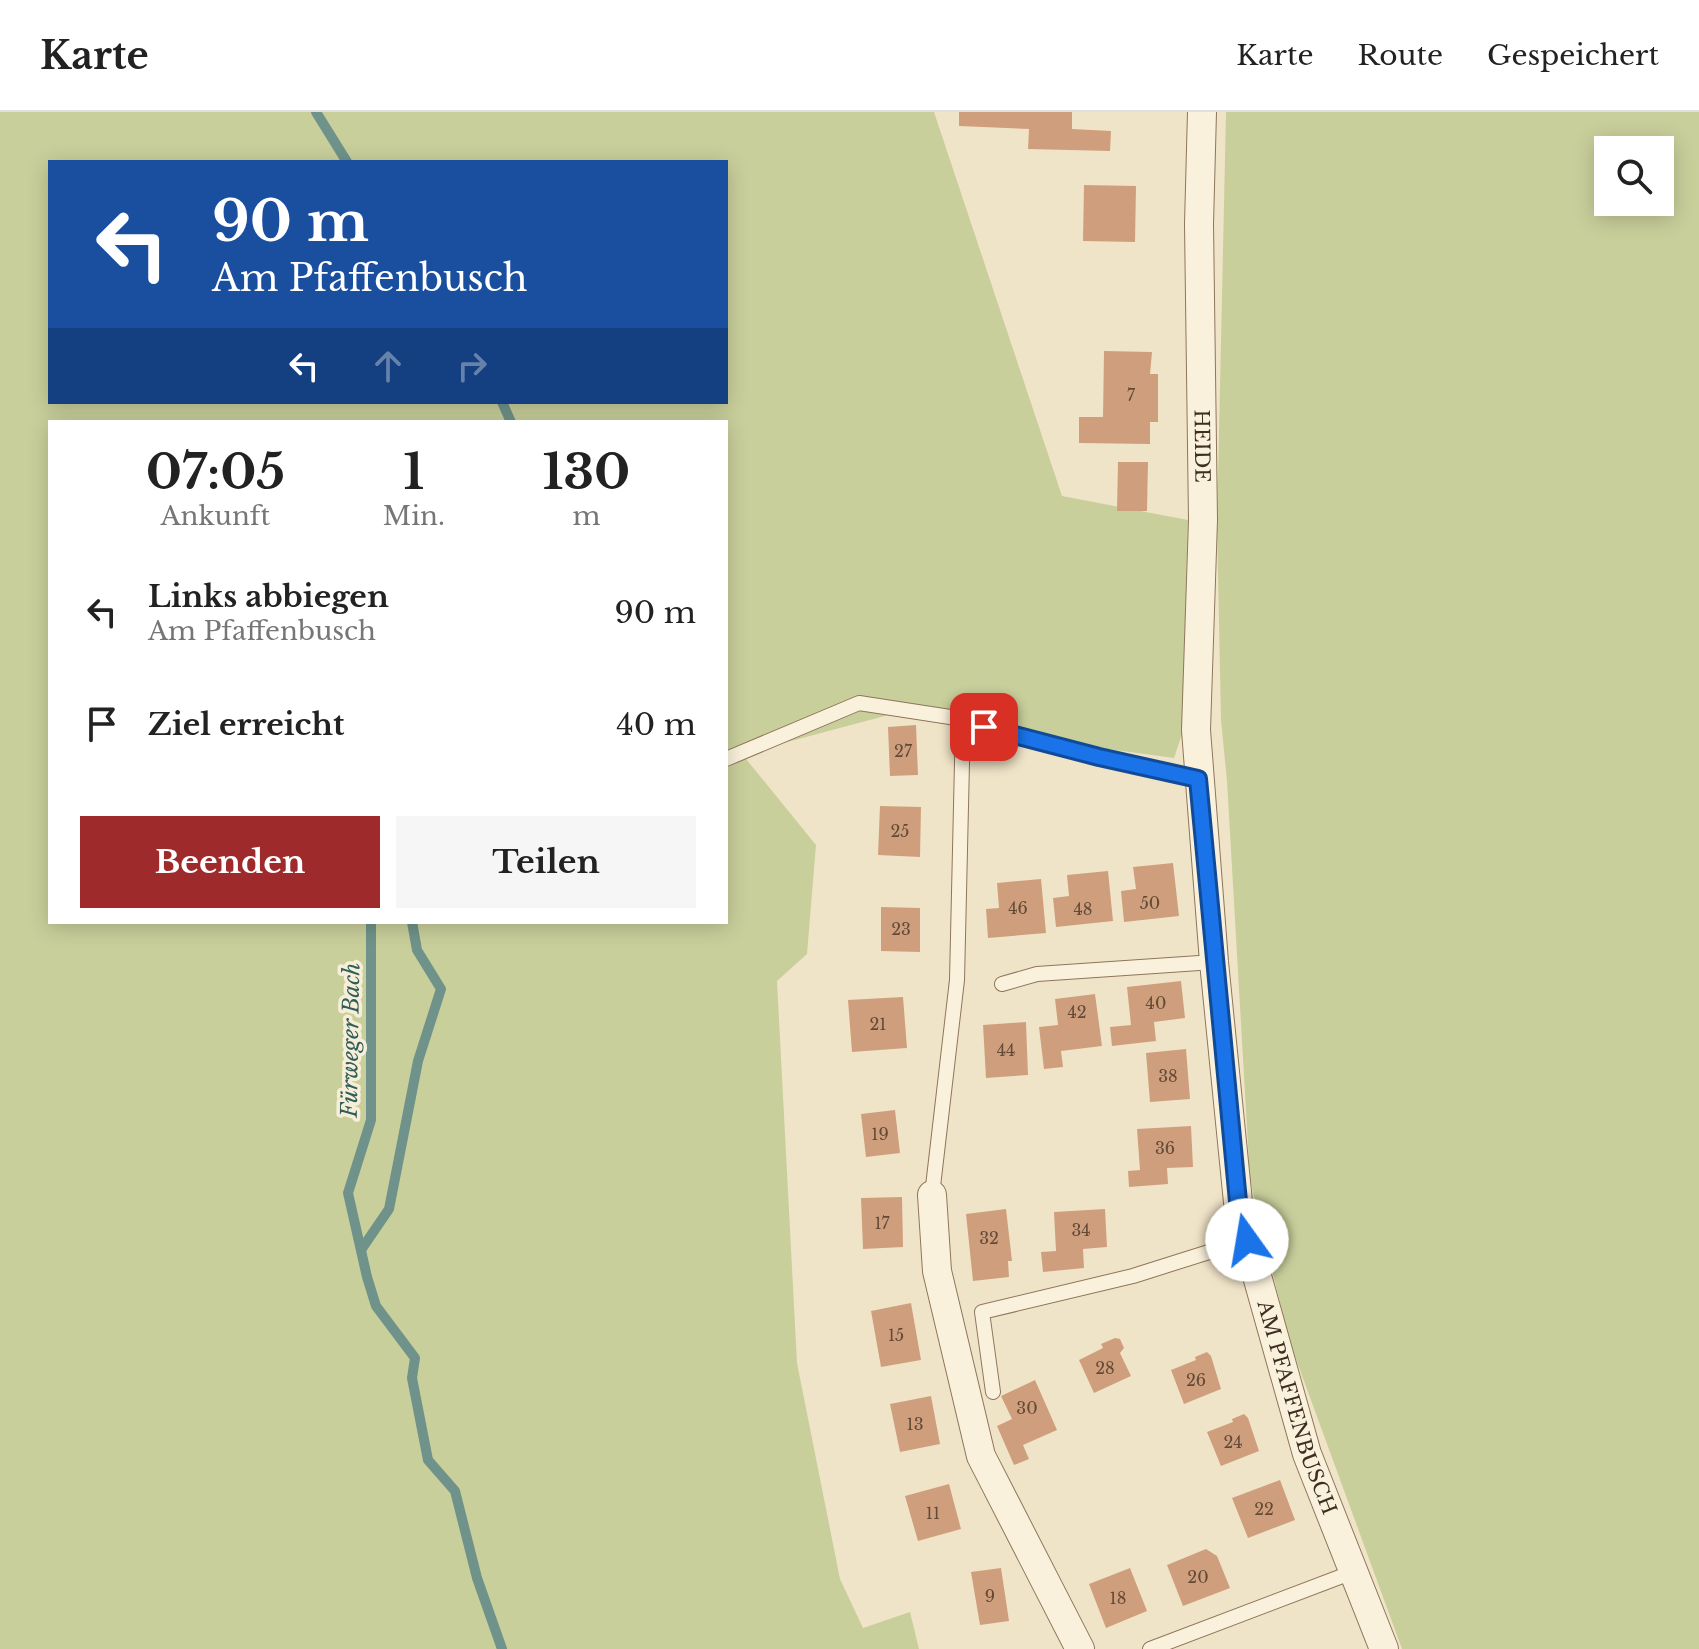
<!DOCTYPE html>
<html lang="de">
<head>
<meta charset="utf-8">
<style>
  body { margin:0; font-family:"Libre Baskerville",serif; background:#f6f6f6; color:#222; height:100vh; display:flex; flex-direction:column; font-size:30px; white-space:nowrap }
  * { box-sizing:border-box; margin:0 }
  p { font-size:26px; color:#767676 }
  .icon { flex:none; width:44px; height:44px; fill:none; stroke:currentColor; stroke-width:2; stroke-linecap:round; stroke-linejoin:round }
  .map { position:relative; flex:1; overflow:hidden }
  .panel { position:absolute; left:48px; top:308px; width:680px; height:504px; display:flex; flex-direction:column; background:#fff; border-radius:0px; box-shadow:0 4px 20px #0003 }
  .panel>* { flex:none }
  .hud { position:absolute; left:48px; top:48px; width:680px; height:244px; border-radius:0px; box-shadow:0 4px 20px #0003; background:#1a4fa0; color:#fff; overflow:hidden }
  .tools { position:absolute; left:1594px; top:24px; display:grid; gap:16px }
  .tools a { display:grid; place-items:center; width:80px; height:80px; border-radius:0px; background:#fff; box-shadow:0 4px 20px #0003; font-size:40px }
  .pin { position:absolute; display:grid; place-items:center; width:68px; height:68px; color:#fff; margin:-34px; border-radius:16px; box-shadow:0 4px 12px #0006 }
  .me { position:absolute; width:88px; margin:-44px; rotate:347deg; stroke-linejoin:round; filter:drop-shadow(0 0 6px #0008) }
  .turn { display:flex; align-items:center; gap:28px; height:168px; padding:0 32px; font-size:36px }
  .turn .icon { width:104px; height:104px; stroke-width:2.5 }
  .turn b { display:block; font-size:56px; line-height:68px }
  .lanes { display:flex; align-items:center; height:76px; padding:0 32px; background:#0003; justify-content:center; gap:40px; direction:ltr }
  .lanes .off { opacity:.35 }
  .eta { display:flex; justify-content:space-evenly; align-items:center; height:136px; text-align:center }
  .eta b { font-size:48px; font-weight:700; line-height:56px }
  .action { display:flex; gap:16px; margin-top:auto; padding:16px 32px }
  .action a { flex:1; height:92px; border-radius:0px; background:#9e2a2b; color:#fff; font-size:32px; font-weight:700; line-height:92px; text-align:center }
  .action a+a { background:#f6f6f6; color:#222 }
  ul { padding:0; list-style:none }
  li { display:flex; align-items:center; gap:24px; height:112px; padding:0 32px }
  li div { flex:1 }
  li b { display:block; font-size:30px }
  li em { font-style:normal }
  header { display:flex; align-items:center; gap:48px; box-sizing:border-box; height:112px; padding:0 40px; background:#fff; border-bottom:2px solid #e0e0e0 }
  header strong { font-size:38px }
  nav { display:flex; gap:44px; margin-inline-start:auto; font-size:28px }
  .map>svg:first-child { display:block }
</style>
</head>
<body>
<header>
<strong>Karte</strong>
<nav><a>Karte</a><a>Route</a><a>Gespeichert</a></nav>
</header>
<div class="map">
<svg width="1699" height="1537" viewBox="0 0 1699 1537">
  <rect width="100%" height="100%" fill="#f0e4c8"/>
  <g fill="#c9cf9b" fill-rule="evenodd">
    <path d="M0,0H934L1062,384L1188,408L1182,622L1174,646L1100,636L962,601H896L742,642L816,733L807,842L777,869L797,1251L840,1467L863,1516L910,1500L919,1537H0ZM50,50H726V290H50ZM50,310H726V810H50Z"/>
    <path d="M1226,0H1699V1537H1402L1289,1228L1250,1068L1227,669L1221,608L1217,412ZM1608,38H1660V90H1608Z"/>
  </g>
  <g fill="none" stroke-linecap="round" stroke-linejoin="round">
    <g stroke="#6f938a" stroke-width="10">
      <path d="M316,0L347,50"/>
      <path d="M502,290L511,310"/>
      <path d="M371,810V1008L348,1081L367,1165L376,1194L415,1246L412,1266L428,1348L455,1379L477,1466L502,1537"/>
      <path d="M361,1138L389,1097L418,949L441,877L417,838L412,810"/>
    </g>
  </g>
  <g fill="#cf9f7d">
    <path d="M959,0H1072V17L1111,19L1110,39L1028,37L1029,17L959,14Z"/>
    <path d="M1084,73L1136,74L1135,130L1083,129Z"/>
    <path d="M1104,239L1152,240L1150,262H1158V310H1150V332L1079,331V305H1103Z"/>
    <path d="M1118,350H1148L1147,399H1117Z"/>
    <path d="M916,613L918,663L890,664L888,615Z"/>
    <path d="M880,694L921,695L920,745L878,743Z"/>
    <path d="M1173,751L1179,804L1124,810L1121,779L1136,777L1133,755Z"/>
    <path d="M1108,759L1113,809L1056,815L1053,786L1069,784L1067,763Z"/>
    <path d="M1041,767L1046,821L988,826L986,797L999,796L997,771Z"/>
    <path d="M881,795L920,796V840L881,839Z"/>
    <path d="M1181,869L1185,906L1154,910L1156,929L1112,934L1110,915L1131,913L1127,875Z"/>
    <path d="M1095,882L1102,934L1061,939L1063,955L1044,957L1039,915L1058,913L1055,887Z"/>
    <path d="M903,885L907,936L852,940L848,888Z"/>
    <path d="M1026,910L1028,963L986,966L983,913Z"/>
    <path d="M1186,937L1190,987L1150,990L1146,941Z"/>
    <path d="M895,998L900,1041L866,1045L861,1002Z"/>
    <path d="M1191,1014L1193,1055L1167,1056L1168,1072L1129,1075L1128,1059L1140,1058L1137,1017Z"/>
    <path d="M902,1085L903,1135L863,1137L861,1086Z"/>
    <path d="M1006,1097L1012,1149H1008L1009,1165L973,1169L966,1102Z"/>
    <path d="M1105,1097L1107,1135L1083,1137L1084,1156L1043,1160L1041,1140L1056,1139L1054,1100Z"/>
    <path d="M911,1191L921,1248L881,1255L871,1199Z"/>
    <path d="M1115,1226L1120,1227L1124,1236L1120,1241L1131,1264L1094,1281L1079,1248L1103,1236L1101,1232Z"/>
    <path d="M1207,1240L1211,1244L1221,1277L1184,1292L1171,1258L1196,1248L1195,1245Z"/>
    <path d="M1035,1268L1057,1318L1023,1333L1029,1347L1014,1353L997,1314L1012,1307L1001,1284Z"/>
    <path d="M931,1284L940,1332L900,1340L890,1292Z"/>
    <path d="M1244,1302L1248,1306L1259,1339L1221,1354L1207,1320L1233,1310L1232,1307Z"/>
    <path d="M1280,1368L1295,1408L1248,1426L1232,1386Z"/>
    <path d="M949,1372L961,1417L918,1429L905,1384Z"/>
    <path d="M1206,1437L1217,1444L1230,1476L1183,1494L1167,1453Z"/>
    <path d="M1001,1456L1009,1509L980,1513L971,1460Z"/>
    <path d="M1130,1456L1147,1499L1106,1516L1089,1472Z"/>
  </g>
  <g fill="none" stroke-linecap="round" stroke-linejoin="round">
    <defs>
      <g id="service">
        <path d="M963,607L1099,645L1198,667"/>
        <path d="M726,647L859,591L963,607L957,868L932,1083"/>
        <path d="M1002,872L1037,862L1214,850"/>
        <path d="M993,1280L982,1200L1133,1164L1247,1128"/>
        <path d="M1150,1537L1353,1460"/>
      </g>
      <g id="minor">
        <path id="s1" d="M1202,0L1199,112L1203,408L1196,618L1214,850L1239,1100L1307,1342L1384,1537"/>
        <path d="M932,1083L937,1159L981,1344L1080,1537"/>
      </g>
    </defs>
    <use href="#service" stroke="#8d765c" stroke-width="16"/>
    <use href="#minor" stroke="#8d765c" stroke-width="30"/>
    <use href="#service" stroke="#faf1dc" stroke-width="14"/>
    <use href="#minor" stroke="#faf1dc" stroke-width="28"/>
  </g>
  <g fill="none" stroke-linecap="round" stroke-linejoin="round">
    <defs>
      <path id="route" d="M984,615L1099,645L1198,667L1239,1100L1247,1128"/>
    </defs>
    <use href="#route" stroke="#114b97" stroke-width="20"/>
    <use href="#route" stroke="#1a73e8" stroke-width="14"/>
  </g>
  <g text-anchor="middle" stroke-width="7" stroke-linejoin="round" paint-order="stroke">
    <g font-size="16" fill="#624a37">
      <text x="1131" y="289">7</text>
      <text x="903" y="645">27</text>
      <text x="900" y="725">25</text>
      <text x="1150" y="797">50</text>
      <text x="1018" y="802">46</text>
      <text x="1083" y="803">48</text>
      <text x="901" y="823">23</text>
      <text x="1156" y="897">40</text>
      <text x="1077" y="906">42</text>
      <text x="878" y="918">21</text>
      <text x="1006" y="944">44</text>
      <text x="1168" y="970">38</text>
      <text x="880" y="1028">19</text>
      <text x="1165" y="1042">36</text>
      <text x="882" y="1117">17</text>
      <text x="1081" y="1124">34</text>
      <text x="989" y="1132">32</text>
      <text x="896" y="1229">15</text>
      <text x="1105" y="1262">28</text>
      <text x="1196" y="1274">26</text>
      <text x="1027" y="1302">30</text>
      <text x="915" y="1318">13</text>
      <text x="1233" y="1336">24</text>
      <text x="1264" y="1403">22</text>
      <text x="933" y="1407">11</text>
      <text x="1198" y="1471">20</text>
      <text x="990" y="1490">9</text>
      <text x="1118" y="1492">18</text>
    </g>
    <g font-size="20" fill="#3d2e20" stroke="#f7eed8">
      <text dy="7" stroke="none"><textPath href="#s1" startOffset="334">HEIDE</textPath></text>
      <text dy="7" stroke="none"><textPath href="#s1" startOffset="1306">AM PFAFFENBUSCH</textPath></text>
    </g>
    <g font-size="22" font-style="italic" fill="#2f5d5a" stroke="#f7eed8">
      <text transform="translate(350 928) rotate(-89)" y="8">Fürweger Bach</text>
    </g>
  </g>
</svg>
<div class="tools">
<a><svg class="icon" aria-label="search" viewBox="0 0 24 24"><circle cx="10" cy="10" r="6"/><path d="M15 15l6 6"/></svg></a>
</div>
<div class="pin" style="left:984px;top:615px;background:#d93025"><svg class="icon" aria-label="arrive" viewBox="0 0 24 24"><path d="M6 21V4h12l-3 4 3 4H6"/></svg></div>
<svg class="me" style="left:1247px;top:1128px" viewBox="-20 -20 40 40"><circle r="19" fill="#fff"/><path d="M0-13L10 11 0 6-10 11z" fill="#1a73e8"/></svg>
<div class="hud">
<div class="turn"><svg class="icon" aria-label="left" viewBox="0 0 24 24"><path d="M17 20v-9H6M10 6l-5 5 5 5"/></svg><div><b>90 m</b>Am Pfaffenbusch</div></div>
<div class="lanes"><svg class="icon" aria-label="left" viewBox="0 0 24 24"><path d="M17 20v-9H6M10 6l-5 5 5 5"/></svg><svg class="icon off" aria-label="ahead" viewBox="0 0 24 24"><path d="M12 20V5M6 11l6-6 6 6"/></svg><svg class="icon off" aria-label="right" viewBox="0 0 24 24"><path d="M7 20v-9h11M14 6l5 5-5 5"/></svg></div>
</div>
<section class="panel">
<div class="eta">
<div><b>07:05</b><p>Ankunft</p></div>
<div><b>1</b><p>Min.</p></div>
<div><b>130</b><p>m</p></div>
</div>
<ul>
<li><svg class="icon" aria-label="left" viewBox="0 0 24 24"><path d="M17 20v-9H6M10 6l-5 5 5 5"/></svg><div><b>Links abbiegen</b><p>Am Pfaffenbusch</p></div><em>90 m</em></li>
<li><svg class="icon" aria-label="arrive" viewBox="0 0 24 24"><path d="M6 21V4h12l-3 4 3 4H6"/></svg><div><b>Ziel erreicht</b></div><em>40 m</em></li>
</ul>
<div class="action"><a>Beenden</a><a>Teilen</a></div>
</section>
</div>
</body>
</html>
